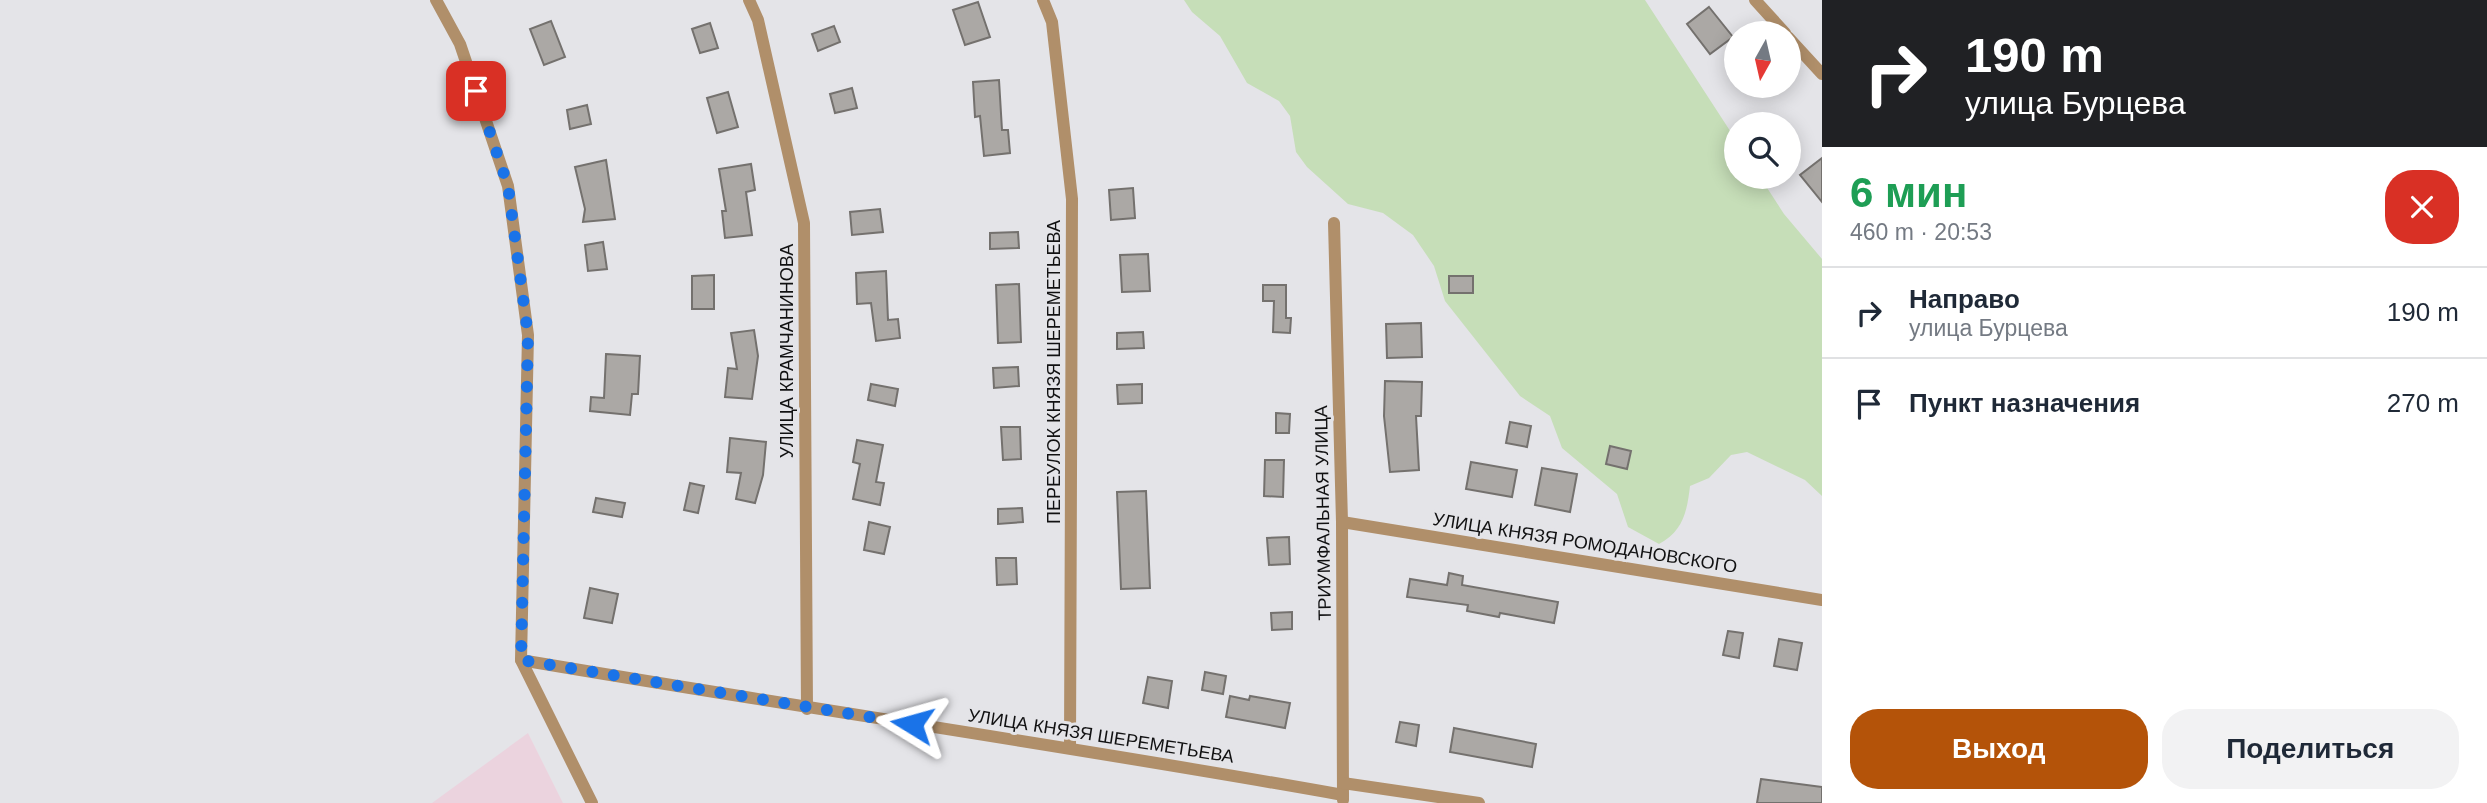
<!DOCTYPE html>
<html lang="ru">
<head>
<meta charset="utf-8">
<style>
  body { margin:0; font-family:Arial,sans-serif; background:#f2f2f3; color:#1f2937; height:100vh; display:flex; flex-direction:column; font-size:26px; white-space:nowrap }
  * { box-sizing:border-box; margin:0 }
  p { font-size:23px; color:#747a83 }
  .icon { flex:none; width:38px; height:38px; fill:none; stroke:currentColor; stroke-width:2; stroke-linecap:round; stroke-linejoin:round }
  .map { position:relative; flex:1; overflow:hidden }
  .drawer { display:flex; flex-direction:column; background:#fff; width:665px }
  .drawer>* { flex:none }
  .guide { background:#202124; color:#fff; overflow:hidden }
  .needle { width:46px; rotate:188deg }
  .controls { position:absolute; left:1724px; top:21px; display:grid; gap:14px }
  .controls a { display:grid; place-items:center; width:77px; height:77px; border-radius:50%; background:#fff; box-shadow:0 4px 18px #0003; font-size:35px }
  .pin { position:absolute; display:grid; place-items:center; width:60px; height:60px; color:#fff; margin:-30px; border-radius:14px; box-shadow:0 4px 10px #0006 }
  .me { position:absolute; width:77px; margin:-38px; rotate:278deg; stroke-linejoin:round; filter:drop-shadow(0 0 5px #0008) }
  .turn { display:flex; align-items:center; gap:24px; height:147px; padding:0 28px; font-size:32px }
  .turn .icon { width:91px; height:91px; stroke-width:2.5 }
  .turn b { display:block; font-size:49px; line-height:60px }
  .round { display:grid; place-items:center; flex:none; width:74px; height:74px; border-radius:28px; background:#f2f2f3 }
  .head { display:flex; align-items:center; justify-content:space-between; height:119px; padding:0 28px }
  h1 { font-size:42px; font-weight:800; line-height:52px; color:#1e9e55 }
  .cta { display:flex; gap:14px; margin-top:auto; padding:14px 28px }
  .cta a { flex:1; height:80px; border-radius:28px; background:#b45309; color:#fff; font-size:28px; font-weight:800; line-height:80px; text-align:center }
  .cta a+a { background:#f2f2f3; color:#1f2937 }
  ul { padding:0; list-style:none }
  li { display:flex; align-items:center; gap:21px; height:91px; padding:0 28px; border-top:2px solid #e0e1e3 }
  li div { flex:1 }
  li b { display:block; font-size:26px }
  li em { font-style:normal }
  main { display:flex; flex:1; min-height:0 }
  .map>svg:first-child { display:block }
</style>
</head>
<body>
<main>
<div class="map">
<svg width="1822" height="803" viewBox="0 0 1822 803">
  <rect width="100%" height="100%" fill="#e4e4e8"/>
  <path fill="#ebd3de" d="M528,733L563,803H432Z"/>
  <path fill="#c6deb8" d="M1184,0H1645L1736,140V177H1760L1784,214L1822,259V496L1805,480L1747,452L1731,455L1709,478L1690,486C1687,512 1683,531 1659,544L1628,527L1617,494L1562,448L1550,416L1520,396L1445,301L1434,266L1413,235L1383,213L1348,204L1307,167L1296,152L1290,116L1279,101L1247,83L1220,36L1192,12Z"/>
  <g fill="#aba8a5" stroke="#74716e" stroke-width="2">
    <path d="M978,2L990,37L965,45L953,10Z"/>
    <path d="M1709,7L1733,37L1710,54L1687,24Z"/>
    <path d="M551,21L565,57L544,65L530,29Z"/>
    <path d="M710,23L718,48L700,53L692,29Z"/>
    <path d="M834,26L840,42L818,51L812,34Z"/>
    <path d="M999,80L1002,130H1008L1010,153L984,156L980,116L975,117L973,82Z"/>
    <path d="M852,88L857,108L835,113L830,94Z"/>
    <path d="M728,92L738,127L717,133L707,98Z"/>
    <path d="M587,105L591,124L570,129L567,110Z"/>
    <path d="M1822,158V202L1800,175Z"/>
    <path d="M606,160L615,219L583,222L585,209L575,167Z"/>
    <path d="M751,164L755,190L746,192L752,235L725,238L722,211H726L719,169Z"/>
    <path d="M1133,188L1135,218L1111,220L1109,190Z"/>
    <path d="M880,209L883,232L852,235L850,212Z"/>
    <path d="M1018,232L1019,248L990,249V233Z"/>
    <path d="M603,242L607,269L588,271L585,245Z"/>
    <path d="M1148,254L1150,291L1122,292L1120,255Z"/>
    <path d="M886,271L888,320L898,319L900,338L876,341L871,303L857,304L856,273Z"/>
    <path d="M714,275V309H692V276Z"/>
    <rect x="1449" y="276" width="24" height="17"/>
    <path d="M1019,284L1021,342L998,343L996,285Z"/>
    <path d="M1263,285H1286V318H1291L1290,333L1273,332L1274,301H1263Z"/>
    <path d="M1421,323L1422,357L1387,358L1386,324Z"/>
    <path d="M754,330L758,356L752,399L725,397L728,368L737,369L731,333Z"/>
    <path d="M1143,332L1144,348L1117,349V333Z"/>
    <path d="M606,354L640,356L638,394H632L630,415L590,411L591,397L604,398Z"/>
    <path d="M1018,367L1019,386L994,388L993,368Z"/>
    <path d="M1385,381L1422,382L1421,416H1416L1419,470L1390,472L1384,416Z"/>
    <path d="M871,384L898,389L895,406L868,400Z"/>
    <path d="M1142,384V403L1118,404L1117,385Z"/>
    <path d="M1276,413L1290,414L1289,433H1276Z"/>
    <path d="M1510,422L1531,426L1527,447L1506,443Z"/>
    <path d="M1001,427H1020L1021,459L1003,460Z"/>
    <path d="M730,438L766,442L763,475L755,503L736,499L741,473L727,472Z"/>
    <path d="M857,440L883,445L876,482L884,483L880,505L853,499L860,464L853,462Z"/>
    <path d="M1610,446L1631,451L1627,469L1606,464Z"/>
    <path d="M1265,460H1284L1283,497L1264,496Z"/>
    <path d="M1471,462L1517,470L1512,497L1466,489Z"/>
    <path d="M1542,468L1577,474L1570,512L1535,505Z"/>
    <path d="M690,483L704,486L698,513L684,510Z"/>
    <path d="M1146,491L1150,588L1121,589L1117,492Z"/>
    <path d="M596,498L625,503L622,517L593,512Z"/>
    <path d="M1022,508L1023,522L998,524V509Z"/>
    <path d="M869,522L890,527L884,554L864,550Z"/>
    <path d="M1289,537L1290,564L1269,565L1267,538Z"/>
    <path d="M996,558H1016L1017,584L997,585Z"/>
    <path d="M1449,573L1463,576L1462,585L1558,602L1554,623L1500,613L1499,617L1467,611L1468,605L1407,597L1410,579L1447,585Z"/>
    <path d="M590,588L618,594L612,623L584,618Z"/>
    <path d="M1292,612V629L1272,630L1271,613Z"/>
    <path d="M1728,631L1743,633L1739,658L1723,655Z"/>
    <path d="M1779,639L1802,643L1797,670L1774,666Z"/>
    <path d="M1205,672L1226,676L1223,694L1202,690Z"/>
    <path d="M1148,677L1172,681L1168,708L1143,703Z"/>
    <path d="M1230,696L1249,700L1250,696L1290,703L1285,728L1226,717Z"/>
    <path d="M1400,722L1419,725L1416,746L1396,742Z"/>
    <path d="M1454,728L1536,744L1532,767L1450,752Z"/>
    <path d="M1761,779L1822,787V803H1757Z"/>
  </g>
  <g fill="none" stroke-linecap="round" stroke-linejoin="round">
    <g stroke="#b08f6a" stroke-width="12">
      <path d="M436,0L460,44L508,186L528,335L521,660L592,803"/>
      <path d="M749,0L758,20L804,223L807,709"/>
      <path d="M1043,0L1052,22L1072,199L1070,746"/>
      <path d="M1755,0L1785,33"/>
      <path d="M1788,37L1822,74"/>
      <path d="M1334,223L1342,522L1343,800"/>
      <path d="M1342,522L1822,600"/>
      <path d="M521,660C795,707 1070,746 1343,795"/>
      <path d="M1343,783L1479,803"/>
    </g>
  </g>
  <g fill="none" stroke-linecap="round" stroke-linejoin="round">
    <path stroke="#1a73e8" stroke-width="12" stroke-dasharray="0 21.6" d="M476,91L508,186L528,335L521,660L912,724"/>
  </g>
  <g text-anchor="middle" stroke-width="6" stroke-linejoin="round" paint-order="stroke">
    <g font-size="18" fill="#111112" stroke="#e4e4e8">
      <text transform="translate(787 351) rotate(-90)" y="6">УЛИЦА КРАМЧАНИНОВА</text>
      <text transform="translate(1054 372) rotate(-90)" y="6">ПЕРЕУЛОК КНЯЗЯ ШЕРЕМЕТЬЕВА</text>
      <text transform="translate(1323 513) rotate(-91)" y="6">ТРИУМФАЛЬНАЯ УЛИЦА</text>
      <text transform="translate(1585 543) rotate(9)" y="6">УЛИЦА КНЯЗЯ РОМОДАНОВСКОГО</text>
      <text transform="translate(1101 736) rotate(9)" y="6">УЛИЦА КНЯЗЯ ШЕРЕМЕТЬЕВА</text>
    </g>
  </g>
</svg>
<div class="controls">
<a><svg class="needle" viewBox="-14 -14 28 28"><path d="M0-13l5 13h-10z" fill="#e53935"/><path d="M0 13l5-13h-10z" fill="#747a83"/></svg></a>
<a><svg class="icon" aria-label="search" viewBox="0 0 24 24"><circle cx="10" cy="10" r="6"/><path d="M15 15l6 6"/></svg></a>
</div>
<div class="pin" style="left:476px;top:91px;background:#d93025"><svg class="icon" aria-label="arrive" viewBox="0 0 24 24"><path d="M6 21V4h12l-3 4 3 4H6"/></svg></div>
<svg class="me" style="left:912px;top:724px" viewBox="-20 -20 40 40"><path d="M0-17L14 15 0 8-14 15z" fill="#1a73e8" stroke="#fff" stroke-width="4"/></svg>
</div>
<section class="drawer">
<div class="guide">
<div class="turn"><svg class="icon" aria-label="right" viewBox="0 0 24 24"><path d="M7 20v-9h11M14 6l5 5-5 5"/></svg><div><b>190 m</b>улица Бурцева</div></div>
</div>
<div class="head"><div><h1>6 мин</h1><p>460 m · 20:53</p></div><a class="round" style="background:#d93025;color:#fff"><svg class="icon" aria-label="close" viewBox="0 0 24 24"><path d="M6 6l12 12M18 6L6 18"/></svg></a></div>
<ul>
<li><svg class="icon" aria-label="right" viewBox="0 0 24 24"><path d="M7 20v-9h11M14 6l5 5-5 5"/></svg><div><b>Направо</b><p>улица Бурцева</p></div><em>190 m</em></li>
<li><svg class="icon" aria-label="arrive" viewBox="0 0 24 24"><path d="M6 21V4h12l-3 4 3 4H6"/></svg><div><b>Пункт назначения</b></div><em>270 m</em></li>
</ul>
<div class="cta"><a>Выход</a><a>Поделиться</a></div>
</section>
</main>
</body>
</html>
